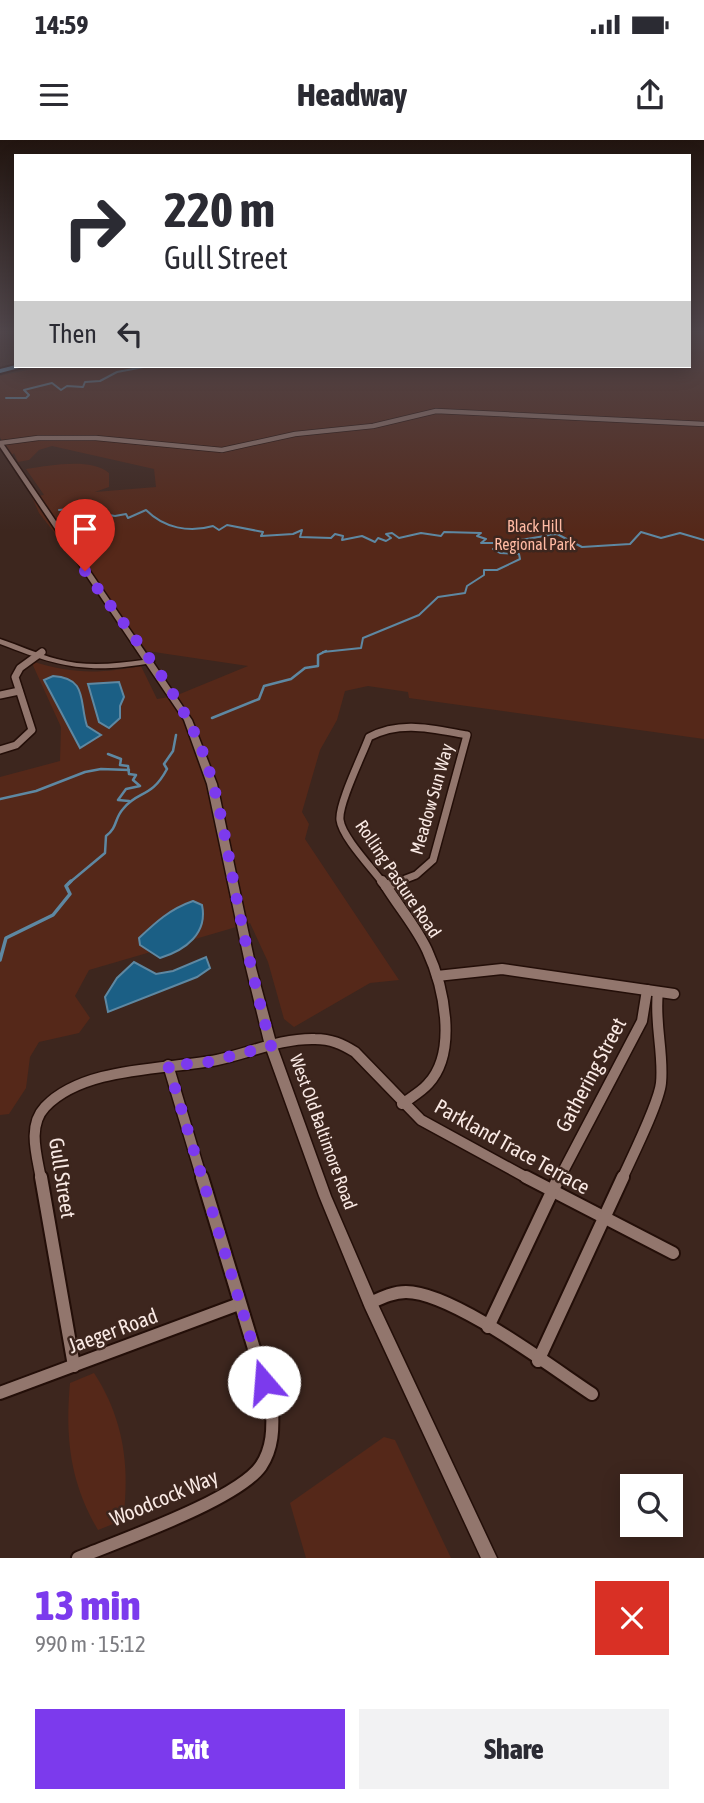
<!DOCTYPE html>
<html lang="en">
<head>
<meta charset="utf-8">
<style>
  body { margin:0; font-family:"Asap Condensed",sans-serif; background:#f2f2f3; color:#2b2b33; height:100vh; display:flex; flex-direction:column; font-size:26px; white-space:nowrap }
  * { box-sizing:border-box; margin:0 }
  p { font-size:23px; color:#7c7c81 }
  .icon { flex:none; width:38px; height:38px; fill:none; stroke:currentColor; stroke-width:2; stroke-linecap:round; stroke-linejoin:round }
  .map { position:relative; height:1418px; overflow:hidden }
  .sheet { display:flex; flex-direction:column; background:#fff; flex:1 }
  .sheet>* { flex:none }
  .banner { position:absolute; left:14px; top:14px; width:677px; height:214px; border-radius:0px; box-shadow:0 4px 18px #0003; background:#fff; color:#2b2b33; overflow:hidden }
  .fabs { position:absolute; left:620px; top:1334px; display:grid; gap:14px }
  .fabs a { display:grid; place-items:center; width:63px; height:63px; border-radius:0px; background:#fff; box-shadow:0 4px 18px #0003; font-size:35px }
  .pin { position:absolute; display:grid; place-items:center; width:60px; height:60px; color:#fff; margin:-72px -30px; border-radius:50% 50% 50% 0; rotate:-45deg; box-shadow:0 0 7px #0007 }
  .pin .icon { rotate:45deg }
  .me { position:absolute; width:77px; margin:-38px; rotate:342deg; stroke-linejoin:round; filter:drop-shadow(0 0 5px #0008) }
  .turn { display:flex; align-items:center; gap:24px; height:147px; padding:0 35px; font-size:32px }
  .turn .icon { width:91px; height:91px; stroke-width:2.5 }
  .turn b { display:block; font-size:49px; line-height:60px }
  .then { display:flex; align-items:center; height:66px; padding:0 35px; background:#0003; gap:14px; font-size:26px }
  .round { display:grid; place-items:center; flex:none; width:74px; height:74px; border-radius:0px; background:#f2f2f3 }
  .overview { display:flex; align-items:center; justify-content:space-between; height:119px; padding:0 35px }
  h1 { font-size:42px; font-weight:800; line-height:52px; color:#7c3aed }
  .primary-button { display:flex; gap:14px; margin-top:auto; padding:14px 35px }
  .primary-button a { flex:1; height:80px; border-radius:0px; background:#7c3aed; color:#fff; font-size:28px; font-weight:800; line-height:80px; text-align:center }
  .primary-button a+a { background:#f2f2f3; color:#2b2b33 }
  .status { display:flex; justify-content:space-between; align-items:center; height:49px; padding:0 35px; background:#fff; direction:ltr }
  .status svg { height:19px; fill:currentColor }
  header { display:flex; justify-content:space-between; align-items:center; height:91px; padding:0 35px; background:#fff; font-size:32px; font-weight:800 }
  .map>svg:first-child { display:block }
</style>
</head>
<body>
<div class="status"><b>14:59</b><svg viewBox="0 0 49 12"><path d="M0 12V9h3v3zM5 12V6h3v6zM10 12V3h3v9zM15 12V0h3v12zM26 1h20v11H26zM47 4h2v5h-2z"/></svg></div>
<header><svg class="icon" aria-label="menu" viewBox="0 0 24 24"><path d="M4 6h16M4 12h16M4 18h16"/></svg>Headway<svg class="icon" aria-label="share" viewBox="0 0 24 24"><path d="M12 15V3M7 8l5-5 5 5M5 13v7h14v-7"/></svg></header>
<div class="map">
<svg width="704" height="1418" viewBox="0 0 704 1418">
  <rect width="100%" height="100%" fill="#3d261e"/>
  <g fill="#552819">
    <path d="M690,193H704V599L409,558L408,552L368,546L345,551L337,580L320,610L302,672L309,684L305,699L399,840L370,843L294,887L284,879L268,822L250,783L89,830L75,856L90,878L79,893L39,902L30,917L26,948L9,974L0,975V637L60,621L61,587L31,521C72,534 99,534 141,526L157,559L175,556L248,526L147,511L39,373L32,357L44,355L26,329C48,326 90,317 109,333V347L95,352L156,347L154,329L52,306L39,310L29,320L18,322L14,313L10,317L0,297V236L45,226H690Z"/>
    <path d="M94,1233C124,1279 130,1327 123,1380L98,1390C70,1343 65,1297 70,1243Z"/>
    <path d="M384,1297L395,1300L451,1418H306L290,1363Z"/>
  </g>
  <g fill="#1b5f85" stroke="#5e88a2" stroke-width="2">
    <path d="M53,536C88,538 79,562 87,586L101,595L80,608L44,540Z"/>
    <path d="M119,542L124,557L120,566V578L109,588L99,582L88,544Z"/>
    <path d="M193,761L202,765C208,793 186,810 160,818L140,805L139,798C156,782 170,769 193,761Z"/>
    <path d="M206,817L210,828L197,837L108,872L105,857L117,838L134,822L156,834L173,831Z"/>
  </g>
  <g fill="none" stroke-linecap="round" stroke-linejoin="round">
    <g stroke="#5e88a2" stroke-width="2">
      <path d="M6,258H26L29,255L24,250L52,243L61,250L67,246L83,247L85,242L100,241L117,232L149,226"/>
      <path d="M59,370L69,369L71,376L84,377L91,372L115,376L126,374L128,378L146,370C164,388 189,393 213,386L219,390L227,385L263,392L261,396L293,394L302,390L300,397L331,398L335,394L343,396L342,400L362,396L375,402L378,398L386,401L391,398L386,394L392,393L399,398L421,393L441,396L444,392L481,393L477,396L486,399L481,403H502L557,394L582,407L630,404L641,392L661,398L680,393L704,400"/>
      <path d="M323,512L361,508L363,498L419,475L438,457L465,453L467,446L484,435V430H497L520,419L519,414L500,413L493,409L502,403"/>
    </g>
    <g stroke="#5e88a2" stroke-width="2.5">
      <path d="M212,578L259,559L264,546L291,539L305,528L318,526V515L326,511"/>
      <path d="M108,614L121,619L120,625L128,626L129,634L136,635L133,640L140,646L126,649L118,660L129,661"/>
      <path d="M0,659L36,651L85,632L101,629L129,630"/>
      <path d="M69,743L105,713L106,696C118,687 114,679 123,669C138,650 151,659 167,629L164,624L173,611L176,595"/>
    </g>
    <path stroke="#5e88a2" stroke-width="3.5" d="M0,820L6,798L53,775L70,754L66,746L71,741"/>
    <defs>
      <path id="minor-far3" d="M0,303L38,298H96L222,310L295,294L373,286L436,271L704,284"/>
      <g id="minor-far2">
        <path d="M0,555L19,551"/>
        <path d="M0,610L16,605L32,590L15,537L20,528L42,512"/>
        <path d="M383,743C372,728 342,697 340,680C338,664 363,614 369,597C401,580 433,589 467,595L433,720L416,735L395,743"/>
      </g>
      <g id="minor-far1">
        <path d="M382,741L386,746"/>
        <path d="M386,746C399,767 417,788 427,810C444,847 458,912 428,944C421,952 410,958 402,964"/>
        <path d="M386,746L400,741"/>
        <path d="M437,836L502,829L674,854"/>
        <path d="M168,925L202,1039"/>
        <path d="M41,1039C37,1016 27,986 45,967C84,926 166,930 217,920C250,913 281,898 315,899C331,899 342,904 355,912L421,980L529,1039"/>
        <path d="M559,1039L642,881L647,850"/>
        <path d="M622,1039C632,1017 659,963 661,943C664,913 654,882 658,852"/>
      </g>
      <g id="minor">
        <path d="M41,1037L74,1226"/>
        <path d="M526,1037L673,1113"/>
        <path d="M370,1163C381,1158 393,1152 406,1152C452,1152 551,1227 592,1254"/>
        <path d="M488,1187L559,1037"/>
        <path d="M538,1221L623,1037"/>
        <path d="M0,1253L239,1164"/>
        <path d="M78,1418C121,1400 237,1360 261,1326C273,1308 273,1288 272,1268L202,1037"/>
      </g>
      <path id="tertiary" d="M0,301L2,302L150,519L154,521L153,522L192,580L217,644L256,828L277,906L331,1056L375,1158L497,1418H481L365,1168L319,1056L265,906L246,828L207,644L184,580L146,524C86,534 56,526 0,504V499C19,505 37,514 57,519C85,527 114,524 143,520L0,307Z"/>
      <path id="motorway" d="M16,225L27,226L0,233V229Z"/>
    </defs>
    <use href="#minor-far3" stroke="#230e08" stroke-width="6"/>
    <use href="#minor-far2" stroke="#230e08" stroke-width="10"/>
    <use href="#minor-far1" stroke="#230e08" stroke-width="13"/>
    <use href="#minor" stroke="#230e08" stroke-width="16"/>
    <use href="#tertiary" stroke="#230e08" stroke-width="3"/>
    <use href="#motorway" stroke="#230e08" stroke-width="4"/>
    <use href="#minor-far3" stroke="#92766d" stroke-width="4.5"/>
    <use href="#minor-far2" stroke="#92766d" stroke-width="7"/>
    <use href="#minor-far1" stroke="#92766d" stroke-width="10"/>
    <use href="#minor" stroke="#92766d" stroke-width="12"/>
    <use href="#tertiary" fill="#92766d" fill-rule="evenodd"/>
    <use href="#motorway" fill="#5ca1cd" fill-rule="evenodd"/>
  </g>
  <linearGradient id="sky" x2="0" y2="1"><stop stop-color="#221510"/><stop offset="0.49" stop-color="#51474c"/><stop offset="1" stop-color="#51474c" stop-opacity="0"/></linearGradient>
  <rect width="704" height="391" fill="url(#sky)"/>
  <g fill="none" stroke-linecap="round" stroke-linejoin="round">
    <path stroke="#7c3aed" stroke-width="12" stroke-dasharray="0 21.6" d="M85,431C120,480 160,527 188,580C216,631 224,694 235,750C245,803 257,854 271,906L204,923L168,925L264,1242"/>
  </g>
  <g text-anchor="middle" stroke-width="5" stroke-linejoin="round" paint-order="stroke">
    <g font-size="16" fill="#ffbaa3" stroke="#3d261e">
      <text x="535" y="392">Black Hill<tspan x="535" dy="18">Regional Park</tspan></text>
    </g>
    <g font-size="18" fill="#f9e9e4" stroke="#3d261e">
      <text transform="translate(432 659) rotate(-74)" y="6">Meadow Sun Way</text>
      <text transform="translate(398 739) rotate(56)" y="6">Rolling Pasture Road</text>
      <text transform="translate(323 992) rotate(70)" y="6">West Old Baltimore Road</text>
    </g>
    <g font-size="21" fill="#f9e9e4" stroke="#3d261e">
      <text transform="translate(591 935) rotate(-62)" y="7">Gathering Street</text>
      <text transform="translate(512 1007) rotate(29)" y="7">Parkland Trace Terrace</text>
      <text transform="translate(62 1038) rotate(81)" y="7">Gull Street</text>
      <text transform="translate(113 1191) rotate(-20)" y="7">Jaeger Road</text>
      <text transform="translate(164 1358) rotate(-23)" y="7">Woodcock Way</text>
    </g>
  </g>
</svg>
<div class="fabs">
<a><svg class="icon" aria-label="search" viewBox="0 0 24 24"><circle cx="10" cy="10" r="6"/><path d="M15 15l6 6"/></svg></a>
</div>
<div class="pin" style="left:85px;top:431px;background:#d93025"><svg class="icon" aria-label="arrive" viewBox="0 0 24 24"><path d="M6 21V4h12l-3 4 3 4H6"/></svg></div>
<svg class="me" style="left:264px;top:1242px" viewBox="-20 -20 40 40"><circle r="19" fill="#fff"/><path d="M0-13L10 11 0 6-10 11z" fill="#7c3aed"/></svg>
<div class="banner">
<div class="turn"><svg class="icon" aria-label="right" viewBox="0 0 24 24"><path d="M7 20v-9h11M14 6l5 5-5 5"/></svg><div><b>220 m</b>Gull Street</div></div>
<div class="then">Then<svg class="icon" aria-label="left" viewBox="0 0 24 24"><path d="M17 20v-9H6M10 6l-5 5 5 5"/></svg></div>
</div>
</div>
<section class="sheet">
<div class="overview"><div><h1>13 min</h1><p>990 m · 15:12</p></div><a class="round" style="background:#d93025;color:#fff"><svg class="icon" aria-label="close" viewBox="0 0 24 24"><path d="M6 6l12 12M18 6L6 18"/></svg></a></div>
<div class="primary-button"><a>Exit</a><a>Share</a></div>
</section>
</body>
</html>
